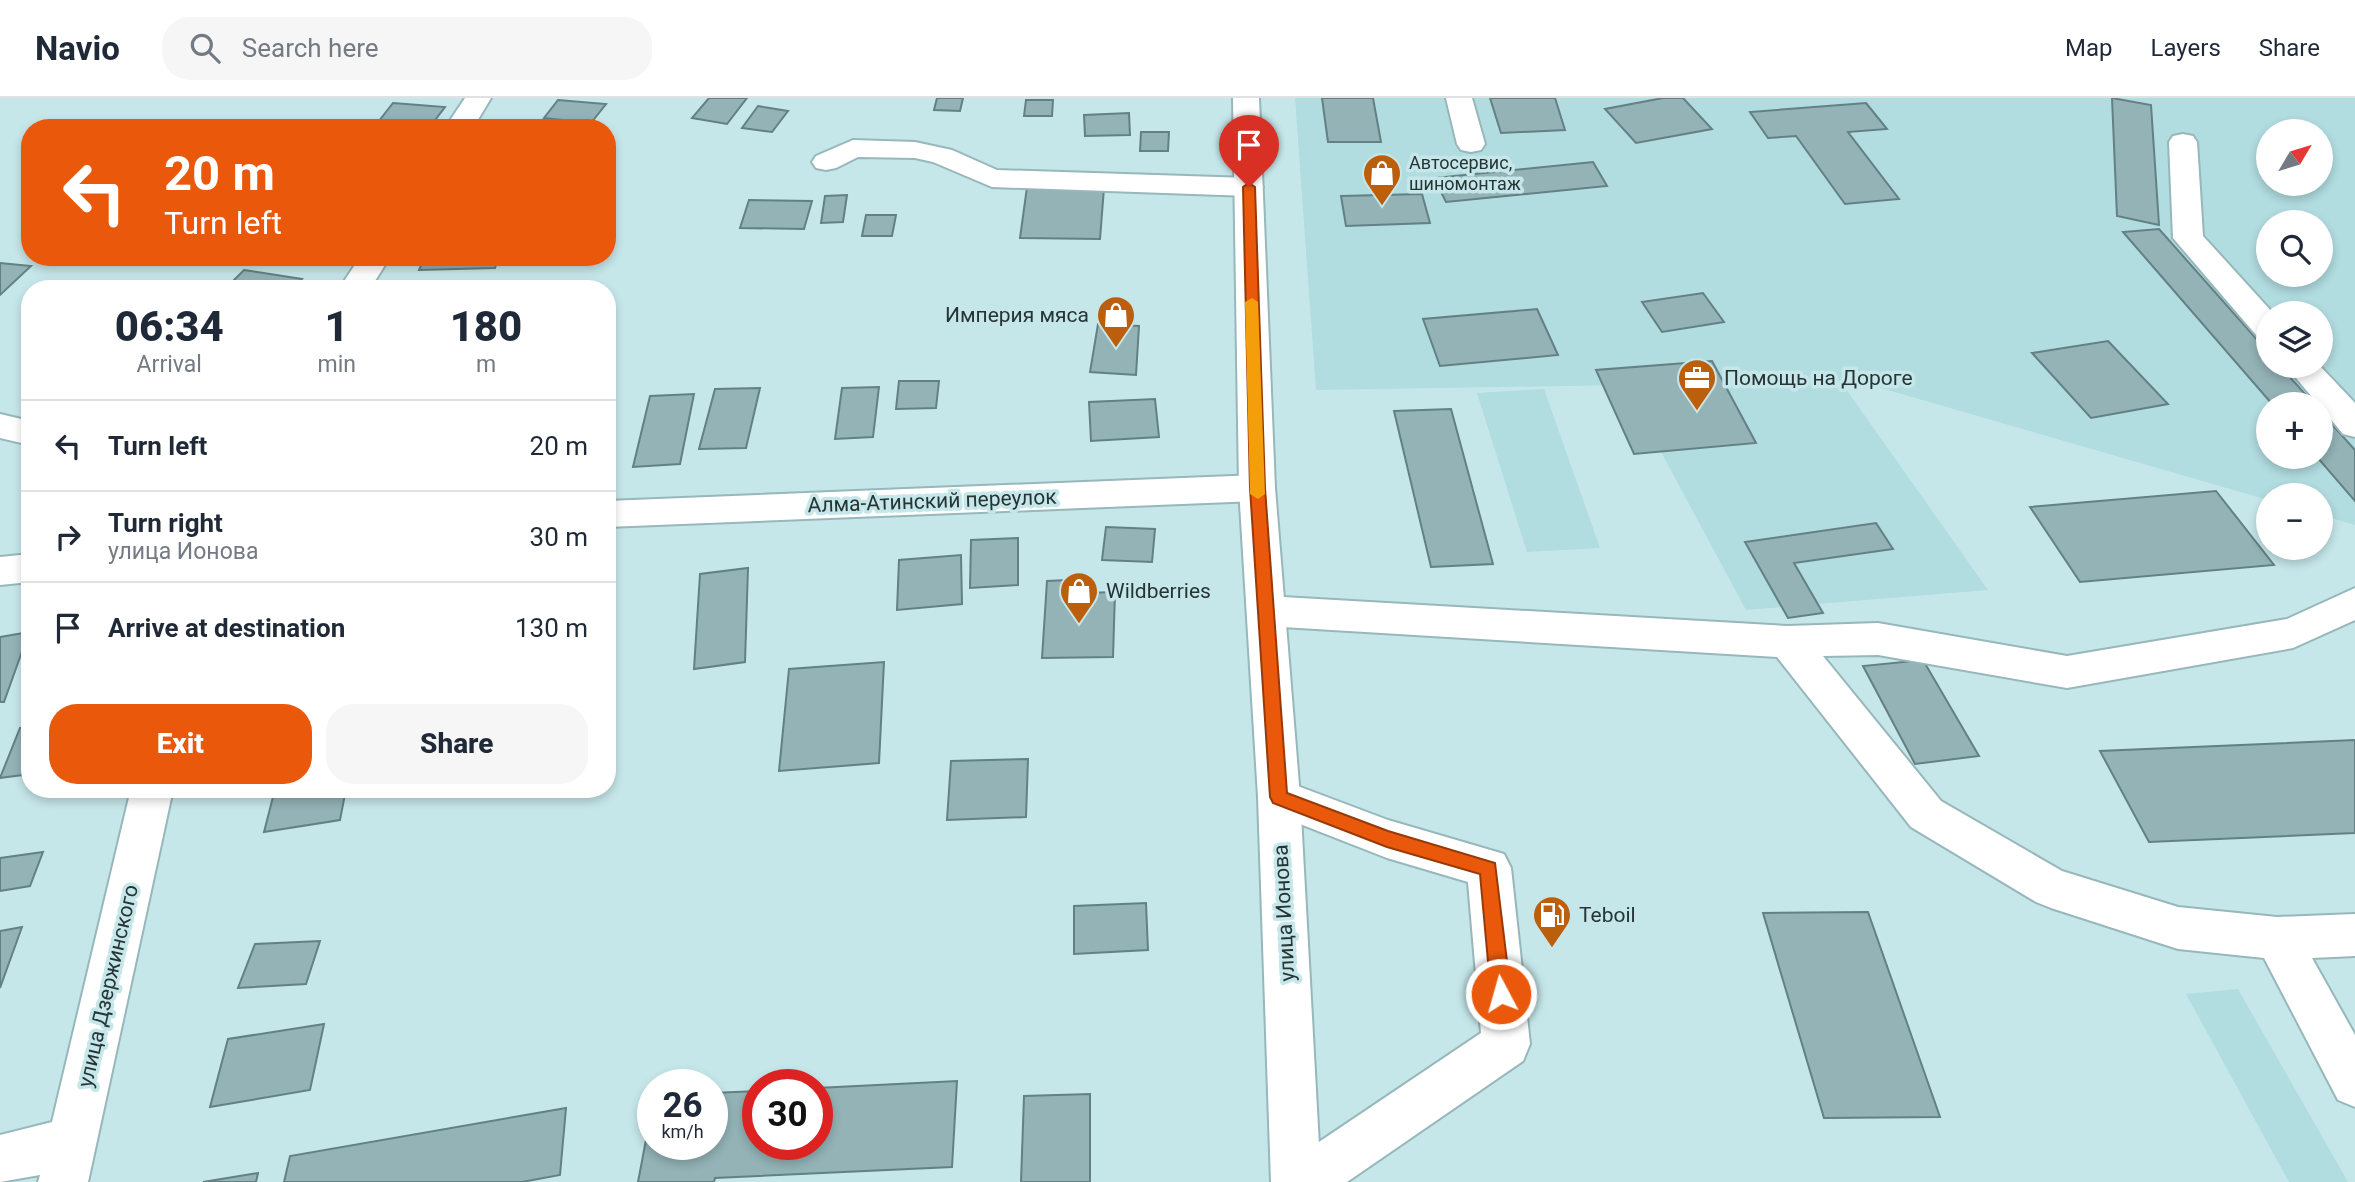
<!DOCTYPE html>
<html lang="en">
<head>
<meta charset="utf-8">
<style>
  body { margin:0; font-family:Roboto,sans-serif; background:#f6f6f7; color:#1f2937; height:100vh; display:flex; flex-direction:column; font-size:26px; white-space:nowrap }
  * { box-sizing:border-box; margin:0 }
  p { font-size:23px; color:#747a83 }
  .icon { flex:none; width:38px; height:38px; fill:none; stroke:currentColor; stroke-width:2; stroke-linecap:round; stroke-linejoin:round }
  .map { position:relative; flex:1; overflow:hidden }
  .side { position:absolute; left:21px; top:182px; width:595px; height:518px; display:flex; flex-direction:column; background:#fff; border-radius:28px; box-shadow:0 4px 10px #0003 }
  .side>* { flex:none }
  .banner { position:absolute; left:21px; top:21px; width:595px; height:147px; border-radius:28px; box-shadow:0 4px 10px #0003; background:#ea580c; color:#fff; overflow:hidden }
  .needle { width:46px; rotate:52deg }
  .controls { position:absolute; left:2256px; top:21px; display:grid; gap:14px }
  .controls a { display:grid; place-items:center; width:77px; height:77px; border-radius:50%; background:#fff; box-shadow:0 4px 10px #0003; font-size:35px }
  .speed { position:absolute; left:637px; top:971px; display:flex; gap:14px; font-size:35px; font-weight:700; text-align:center }
  .speed>* { display:grid; place-content:center; width:91px; height:91px; border-radius:50%; background:#fff; box-shadow:0 4px 10px #0003; line-height:1 }
  .speed small { font-size:18px; font-weight:400 }
  .speed .limit { border:10px solid #d22; background:#fff; color:#111 }
  .pin { position:absolute; display:grid; place-items:center; width:60px; height:60px; color:#fff; margin:-72px -30px; border-radius:50% 50% 50% 0; rotate:-45deg; box-shadow:0 0 7px #0007 }
  .pin .icon { rotate:45deg }
  .me { position:absolute; width:77px; margin:-38px; rotate:354deg; stroke-linejoin:round; filter:drop-shadow(0 0 5px #0008) }
  .turn { display:flex; align-items:center; gap:24px; height:147px; padding:0 28px; font-size:32px }
  .turn .icon { width:91px; height:91px; stroke-width:2.5 }
  .turn b { display:block; font-size:49px; line-height:60px }
  .eta { display:flex; justify-content:space-evenly; align-items:center; height:119px; text-align:center }
  .eta b { font-size:42px; font-weight:800; line-height:49px }
  .primary-button { display:flex; gap:14px; margin-top:auto; padding:14px 28px }
  .primary-button a { flex:1; height:80px; border-radius:28px; background:#ea580c; color:#fff; font-size:28px; font-weight:800; line-height:80px; text-align:center }
  .primary-button a+a { background:#f6f6f7; color:#1f2937 }
  ul { padding:0; list-style:none }
  li { display:flex; align-items:center; gap:21px; height:91px; padding:0 28px; border-top:2px solid #e0e1e3 }
  li div { flex:1 }
  li b { display:block; font-size:26px }
  li em { font-style:normal }
  header { display:flex; align-items:center; gap:42px; box-sizing:border-box; height:98px; padding:0 35px; background:#fff; border-bottom:2px solid #e0e1e3 }
  header strong { font-size:33px }
  nav { display:flex; gap:38px; margin-inline-start:auto; font-size:24px }
  .search { width:490px; height:63px; background:#f6f6f7; display:flex; align-items:center; gap:18px; box-sizing:border-box; padding:0 24px; border-radius:28px; color:#747a83; font-size:26px }
  .map>svg:first-child { display:block }
</style>
</head>
<body>
<header>
<strong>Navio</strong>
<div class="search"><svg class="icon" aria-label="search" viewBox="0 0 24 24"><circle cx="10" cy="10" r="6"/><path d="M15 15l6 6"/></svg>Search here</div>
<nav><a>Map</a><a>Layers</a><a>Share</a></nav>
</header>
<div class="map">
<svg width="2355" height="1084" viewBox="0 0 2355 1084">
  <rect width="100%" height="100%" fill="#c6e7ea"/>
  <g fill="#b1dce0" fill-rule="evenodd">
    <path d="M1295,0H2355V427L2321,417L2320,397H2268V402L1860,284H1841L1988,492L1746,512L1625,287L1316,292ZM2268,33H2320V86H2268ZM2268,124H2320V177H2268ZM2268,215H2320V268H2268ZM2268,306H2320V359H2268Z"/>
    <path d="M1544,291L1600,450L1527,454L1477,295Z"/>
    <path d="M2238,891L2348,1084H2289L2186,896Z"/>
  </g>
  <g fill="#93b3b6" stroke="#638184" stroke-width="2">
    <path d="M709,0H747L727,26L692,20Z"/>
    <path d="M937,0H963L960,13L934,12Z"/>
    <path d="M1322,0H1373L1381,44H1328Z"/>
    <path d="M1490,0H1555L1565,32L1501,35Z"/>
    <path d="M1663,0H1683L1712,31L1636,45L1605,11Z"/>
    <path d="M2112,0L2151,7L2159,127L2117,118Z"/>
    <path d="M558,2L606,6L591,25L544,20Z"/>
    <path d="M1026,2H1053L1052,18H1024Z"/>
    <path d="M393,5L445,9L429,30L375,28Z"/>
    <path d="M1866,5L1887,31L1848,34L1899,101L1845,106L1796,38L1768,40L1750,14Z"/>
    <path d="M758,8L788,13L772,34L742,30Z"/>
    <path d="M1129,15L1130,37L1085,38L1084,17Z"/>
    <path d="M1141,34H1169L1168,53H1140Z"/>
    <path d="M1593,64L1607,88L1446,104L1434,80Z"/>
    <path d="M1027,89L1104,90L1100,141L1020,140Z"/>
    <path d="M1422,96L1430,125L1346,128L1341,98Z"/>
    <path d="M847,97L843,124L821,125L825,98Z"/>
    <path d="M749,102L812,103L804,131L740,130Z"/>
    <path d="M866,117H896L892,138H862Z"/>
    <path d="M2159,131L2268,254V268H2280L2314,306H2272L2123,134Z"/>
    <path d="M425,159H499L495,170L419,172Z"/>
    <path d="M0,165L31,168L0,197Z"/>
    <path d="M244,172L302,181L293,191H225Z"/>
    <path d="M1703,195L1724,224L1662,234L1642,204Z"/>
    <path d="M1537,211L1558,257L1440,268L1423,221Z"/>
    <path d="M1098,226L1139,228L1136,277L1090,274Z"/>
    <path d="M2108,243L2168,306L2091,320L2032,255Z"/>
    <path d="M1712,263L1756,345L1634,356L1596,272Z"/>
    <path d="M899,283H939L936,310L896,311Z"/>
    <path d="M879,289L873,339L835,341L842,290Z"/>
    <path d="M760,290L746,350L699,351L715,291Z"/>
    <path d="M694,296L680,366L633,369L650,298Z"/>
    <path d="M1155,301L1159,339L1091,343L1089,304Z"/>
    <path d="M1451,311L1493,466L1431,469L1394,313Z"/>
    <path d="M2320,313L2355,352V403L2317,359H2320Z"/>
    <path d="M2216,393L2274,467L2080,484L2030,409Z"/>
    <path d="M1876,425L1893,451L1794,465L1823,515L1788,520L1745,444Z"/>
    <path d="M1106,429L1155,431L1152,464L1102,462Z"/>
    <path d="M1018,440V487L970,490L971,442Z"/>
    <path d="M961,457L962,506L897,512L899,462Z"/>
    <path d="M748,470L745,564L694,571L700,476Z"/>
    <path d="M1067,482L1066,490H1084L1085,495L1115,494L1113,559L1042,560L1047,483Z"/>
    <path d="M29,534L4,604H0V539Z"/>
    <path d="M1923,562L1979,658L1915,666L1863,568Z"/>
    <path d="M884,564L879,665L779,673L789,571Z"/>
    <path d="M30,629V676L0,680L20,630Z"/>
    <path d="M2355,642V735L2149,744L2100,653Z"/>
    <path d="M1028,661L1026,719L947,722L951,663Z"/>
    <path d="M275,691H346L340,722L264,734Z"/>
    <path d="M43,754L30,788L0,793V760Z"/>
    <path d="M1146,805L1148,852L1074,856V808Z"/>
    <path d="M1868,814L1940,1019L1824,1020L1763,815Z"/>
    <path d="M22,829L0,890V833Z"/>
    <path d="M320,843L306,886L238,890L255,846Z"/>
    <path d="M324,926L310,992L210,1009L228,941Z"/>
    <path d="M957,983L952,1069L715,1080L714,1084H638L653,1005V1046H712V995L758,993V1046H817V990Z"/>
    <path d="M1090,996V1084H1021L1024,998Z"/>
    <path d="M566,1010L560,1077L522,1084H284L290,1058Z"/>
    <path d="M258,1075L256,1084H203Z"/>
  </g>
  <g fill="none" stroke-linecap="round" stroke-linejoin="round">
    <defs>
      <g id="minor">
        <path d="M465,0H491L473,30H445Z"/>
        <path d="M1446,0H1472L1485,46L1481,52L1471,54L1461,52L1457,46Z"/>
        <path d="M2183,36L2193,38L2197,44L2203,138L2273,215H2268V241L2257,238L2173,140L2169,44L2173,38Z"/>
        <path d="M853,42L915,44L952,52L997,72L1249,80L1259,83L1263,89L1259,95L1249,98L992,89L933,64L915,60L858,59L836,70L826,72L816,70L812,64L816,58Z"/>
        <path d="M360,159H390L370,191H339Z"/>
        <path d="M2286,268H2320L2355,305V339L2343,336Z"/>
        <path d="M0,316L30,323V347L0,340Z"/>
        <path d="M1257,377L1269,381L1275,390L1269,399L1257,403L607,429V403Z"/>
        <path d="M30,456V484L0,487V459Z"/>
        <path d="M2355,490V522L2293,550L2067,590L1878,557L1823,558L1941,703L2062,773L2178,809L2277,819L2355,816V858L2312,860L2355,937V1009L2338,1002L2264,860L2178,851L2051,810L2036,804L1911,729L1777,559L1266,528L1253,524L1247,513L1253,502L1266,498L1788,528L1878,525L2067,558L2287,521Z"/>
        <path d="M1279,681L1388,722L1504,756L1511,770L1530,946L1523,963L1347,1084H1274L1281,1066L1316,1046L1481,935L1468,784L1387,760L1264,712L1258,699L1264,686Z"/>
        <path d="M131,691H173L88,1084H38L40,1077L0,1084V1037L52,1024Z"/>
      </g>
      <path id="major" d="M1233,0H1259L1275,390L1300,699L1321,1084H1271L1258,699L1239,390Z"/>
    </defs>
    <use href="#minor" stroke="#97b7ba" stroke-width="4"/>
    <use href="#major" stroke="#97b7ba" stroke-width="4"/>
    <use href="#minor" fill="#fff" fill-rule="evenodd"/>
    <use href="#major" fill="#fff" fill-rule="evenodd"/>
  </g>
  <path fill="#ea580c" stroke="#983908" stroke-width="2" d="M1249,85L1255,89L1265,390L1287,695L1388,733L1495,765L1511,896L1508,903L1501,905L1494,903L1491,896L1480,776L1387,749L1273,705L1270,699L1250,390L1243,89Z"/>
  <path fill="#f59e0b" d="M1252,200L1258,204L1265,396L1258,401L1250,396L1245,204Z"/>
  <defs>
    <symbol id="shop-pin" viewBox="-11 -11 22 30"><path d="M0 17L-7.5 6A9.5 9.5 0 1 1 7.5 6Z" fill="#bc5f0d" stroke="#c6e7ea"/><path d="M-5-2.5h2.3a2.7 3.5 0 0 1 5.4 0H5L5.5 6h-11ZM-1.5-2.5h3a1.5 2.3 0 0 0-3 0Z" fill="#fff"/></symbol>
    <symbol id="office-pin" viewBox="-11 -11 22 30"><path d="M0 17L-7.5 6A9.5 9.5 0 1 1 7.5 6Z" fill="#bc5f0d" stroke="#c6e7ea"/><path d="M-6-3h4V-5.5h4V-3h4V5H-6ZM-1-4.5V-3h2v-1.5ZM-6 0V1H6V0Z" fill="#fff"/></symbol>
    <symbol id="fuel-pin" viewBox="-11 -11 22 30"><path d="M0 17L-7.5 6A9.5 9.5 0 1 1 7.5 6Z" fill="#bc5f0d" stroke="#c6e7ea"/><path d="M-5.5-6h7V0h2V4h1.3V-2.5L3-4.5l.8-.8L6-3V5H2.5V1h-1V6h-7ZM-4.2-4.7v3.2H.2V-4.7Z" fill="#fff"/></symbol>
  </defs>
  <g fill-rule="evenodd">
    <use href="#shop-pin" x="1360" y="53" width="44" height="60"/>
    <use href="#shop-pin" x="1094" y="195" width="44" height="60"/>
    <use href="#office-pin" x="1675" y="258" width="44" height="60"/>
    <use href="#shop-pin" x="1057" y="471" width="44" height="60"/>
    <use href="#fuel-pin" x="1530" y="795" width="44" height="60"/>
  </g>
  <g text-anchor="middle" stroke-width="7" stroke-linejoin="round" paint-order="stroke">
    <g font-size="18" fill="#273435" stroke="#c6e7ea" text-anchor="start">
      <text x="1409" y="71">Автосервис,<tspan x="1409" dy="21">шиномонтаж</tspan></text>
    </g>
    <g font-size="21" fill="#273435" stroke="#c6e7ea" text-anchor="start">
      <text x="1089" y="224" text-anchor="end">Империя мяса</text>
      <text x="1724" y="287">Помощь на Дороге</text>
      <text x="1106" y="500">Wildberries</text>
      <text x="1579" y="824">Teboil</text>
    </g>
    <g font-size="21" fill="#273435" stroke="#c6e7ea">
      <text transform="translate(932 403) rotate(-2)" y="7">Алма-Атинский переулок</text>
      <text transform="translate(1284 815) rotate(-93)" y="7">улица Ионова</text>
      <text transform="translate(108 888) rotate(-77)" y="7">улица Дзержинского</text>
    </g>
  </g>
</svg>
<div class="controls">
<a><svg class="needle" viewBox="-14 -14 28 28"><path d="M0-13l5 13h-10z" fill="#e53935"/><path d="M0 13l5-13h-10z" fill="#747a83"/></svg></a>
<a><svg class="icon" aria-label="search" viewBox="0 0 24 24"><circle cx="10" cy="10" r="6"/><path d="M15 15l6 6"/></svg></a>
<a><svg class="icon" aria-label="layers" viewBox="0 0 24 24"><path d="M12 4l9 5-9 5-9-5zM3 14l9 5 9-5"/></svg></a>
<a>+</a>
<a>−</a>
</div>
<div class="speed"><div>26<small>km/h</small></div><div class="limit">30</div></div>
<div class="pin" style="left:1249px;top:89px;background:#d93025"><svg class="icon" aria-label="arrive" viewBox="0 0 24 24"><path d="M6 21V4h12l-3 4 3 4H6"/></svg></div>
<svg class="me" style="left:1501px;top:896px" viewBox="-20 -20 40 40"><circle r="17" fill="#ea580c" stroke="#fff" stroke-width="3"/><path d="M0-11L8 9 0 5-8 9z" fill="#fff"/></svg>
<div class="banner">
<div class="turn"><svg class="icon" aria-label="left" viewBox="0 0 24 24"><path d="M17 20v-9H6M10 6l-5 5 5 5"/></svg><div><b>20 m</b>Turn left</div></div>
</div>
<section class="side">
<div class="eta">
<div><b>06:34</b><p>Arrival</p></div>
<div><b>1</b><p>min</p></div>
<div><b>180</b><p>m</p></div>
</div>
<ul>
<li><svg class="icon" aria-label="left" viewBox="0 0 24 24"><path d="M17 20v-9H6M10 6l-5 5 5 5"/></svg><div><b>Turn left</b></div><em>20 m</em></li>
<li><svg class="icon" aria-label="right" viewBox="0 0 24 24"><path d="M7 20v-9h11M14 6l5 5-5 5"/></svg><div><b>Turn right</b><p>улица Ионова</p></div><em>30 m</em></li>
<li><svg class="icon" aria-label="arrive" viewBox="0 0 24 24"><path d="M6 21V4h12l-3 4 3 4H6"/></svg><div><b>Arrive at destination</b></div><em>130 m</em></li>
</ul>
<div class="primary-button"><a>Exit</a><a>Share</a></div>
</section>
</div>
</body>
</html>
